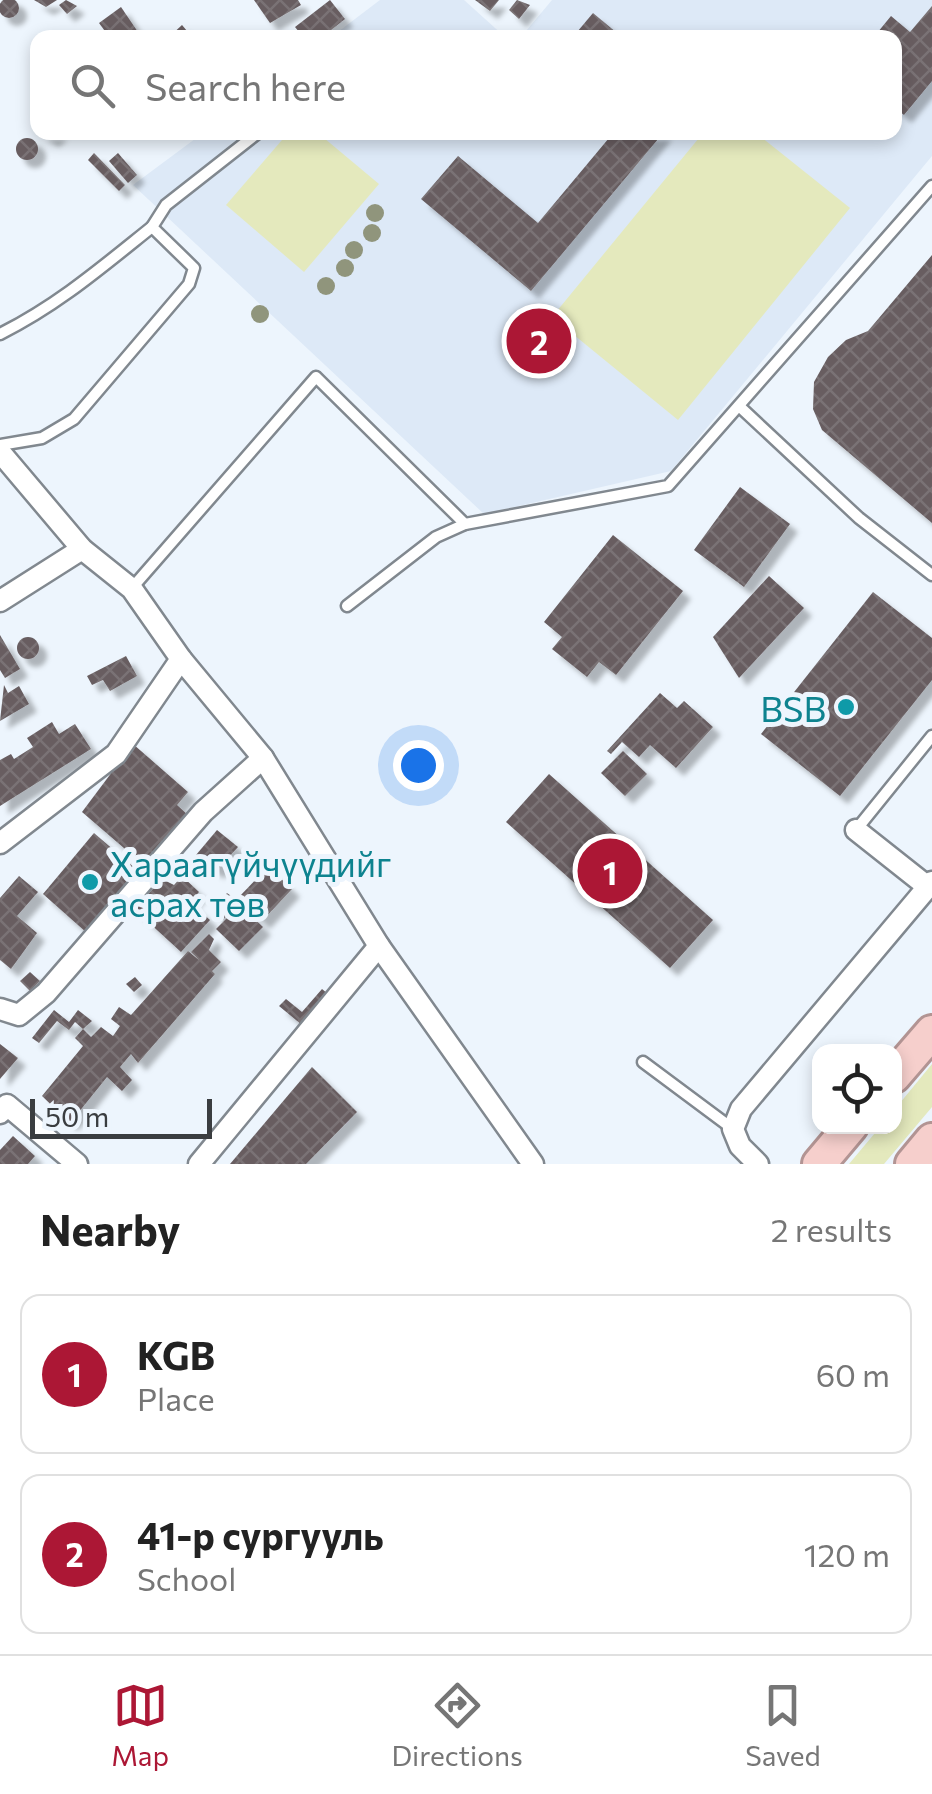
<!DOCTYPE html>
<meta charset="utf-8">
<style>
:root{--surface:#fff;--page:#f6f6f6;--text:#222;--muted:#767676;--line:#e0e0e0;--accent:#ac1735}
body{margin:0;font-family:Commissioner,sans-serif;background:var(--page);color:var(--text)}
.controls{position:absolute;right:30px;bottom:30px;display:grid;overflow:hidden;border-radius:20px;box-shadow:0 5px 15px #0003}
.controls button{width:90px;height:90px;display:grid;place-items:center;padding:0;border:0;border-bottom:2px solid var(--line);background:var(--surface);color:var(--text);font:50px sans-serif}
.scale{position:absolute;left:30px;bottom:25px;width:182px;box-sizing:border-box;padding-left:10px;border:5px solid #3a3d40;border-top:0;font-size:28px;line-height:35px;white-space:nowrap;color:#3a3d40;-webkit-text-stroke:8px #edf5fd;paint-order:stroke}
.you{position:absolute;left:418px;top:765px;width:35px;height:35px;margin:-25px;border:8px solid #fff;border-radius:50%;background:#1a73e8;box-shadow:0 0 0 15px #1a73e833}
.badge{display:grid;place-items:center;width:65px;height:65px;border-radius:50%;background:var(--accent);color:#fff;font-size:32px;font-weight:700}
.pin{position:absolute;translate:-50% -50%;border:5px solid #fff;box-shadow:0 2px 10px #0006}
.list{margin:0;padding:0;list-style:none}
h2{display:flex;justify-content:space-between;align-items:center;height:130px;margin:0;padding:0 40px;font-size:42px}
h2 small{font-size:32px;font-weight:400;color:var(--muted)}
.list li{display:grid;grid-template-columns:65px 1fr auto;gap:30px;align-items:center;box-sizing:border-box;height:160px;margin:0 20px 20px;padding:0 20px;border:2px solid var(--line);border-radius:20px}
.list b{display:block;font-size:38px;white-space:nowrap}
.list p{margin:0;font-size:32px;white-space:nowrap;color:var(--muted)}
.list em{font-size:32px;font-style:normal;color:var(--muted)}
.icon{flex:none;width:55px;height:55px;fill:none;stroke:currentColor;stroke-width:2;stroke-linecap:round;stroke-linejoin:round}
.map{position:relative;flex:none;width:932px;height:1164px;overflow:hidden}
.search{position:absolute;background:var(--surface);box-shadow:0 5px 15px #0003;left:30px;right:30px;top:30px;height:110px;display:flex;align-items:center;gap:25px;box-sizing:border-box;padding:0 35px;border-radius:20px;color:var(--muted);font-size:38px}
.sheet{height:490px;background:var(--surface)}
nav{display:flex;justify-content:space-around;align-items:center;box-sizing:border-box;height:140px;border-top:2px solid var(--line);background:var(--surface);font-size:28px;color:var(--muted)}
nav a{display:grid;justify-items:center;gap:5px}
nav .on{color:var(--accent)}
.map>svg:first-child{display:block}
.built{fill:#dde9f7}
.green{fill:#e4e9bd}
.building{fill:url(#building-cross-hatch);filter:url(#shadow)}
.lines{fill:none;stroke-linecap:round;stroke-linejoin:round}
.service-casing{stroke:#81888f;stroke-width:15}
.minor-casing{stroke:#81888f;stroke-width:25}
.trunk-casing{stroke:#b29493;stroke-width:38}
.service{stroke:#fff;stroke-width:10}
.minor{stroke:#fff;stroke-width:20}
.trunk{stroke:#f6cfcc;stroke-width:32}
.tree{fill:#90957c}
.culture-dot{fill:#0f9aa8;stroke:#edf5fd;stroke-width:4}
.labels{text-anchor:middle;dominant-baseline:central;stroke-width:10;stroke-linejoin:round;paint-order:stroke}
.culture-label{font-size:35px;fill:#0d838f;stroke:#edf5fd;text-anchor:end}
</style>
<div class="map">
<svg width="932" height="1164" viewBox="0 0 932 1164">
<defs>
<pattern id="building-cross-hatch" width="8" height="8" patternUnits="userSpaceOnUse" patternTransform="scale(2.5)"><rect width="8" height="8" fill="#675d60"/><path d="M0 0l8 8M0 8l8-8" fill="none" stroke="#7a7274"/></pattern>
<filter id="shadow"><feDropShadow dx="8" dy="8" stdDeviation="2.5" flood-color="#0004"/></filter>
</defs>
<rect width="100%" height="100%" fill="#edf5fd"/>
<g class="built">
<path d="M380 0H464L505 37 330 38Z"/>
<path d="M552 0H932V156L671 471 484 514 133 185 203 133 894 132V38L521 37Z"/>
</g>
<g class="green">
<path d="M288 133H318L379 184 304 272 226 205Z"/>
<path d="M703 133H756L850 208 678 420 552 317Z"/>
<path d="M932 1064V1107L884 1164H849L880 1127 894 1126 895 1109Z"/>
</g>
<g class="building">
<circle cx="9" cy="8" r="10"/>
<path d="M34 0H57L46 7Z"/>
<path d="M66 0 77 6 67 14 59 5Z"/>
<path d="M254 0H298L301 5 270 23Z"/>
<path d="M330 0 345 19 321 38H304L295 27Z"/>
<path d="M475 0H499L490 11Z"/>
<path d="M517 0 530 5 519 19 509 10Z"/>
<path d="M932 6V81L904 115 894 107V38H873L891 16 910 32Z"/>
<path d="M121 7 138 32 130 38H110L99 23Z"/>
<path d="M593 13 623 38H572Z"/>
<path d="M182 25 193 38H168Z"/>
<path d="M38 132H60L51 139Z"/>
<path d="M614 132H664L531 291 421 199 458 156 538 223Z"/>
<circle cx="27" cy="149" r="11"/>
<path d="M94 153 125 185 119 191 88 160Z"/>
<path d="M118 153 137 175 128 183 109 161Z"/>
<path d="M932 255V523L822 430 813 409 814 382 828 357 846 340 868 331Z"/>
<path d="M740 487 790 524 744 587 694 550Z"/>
<path d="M613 535 683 591 616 675 599 662 587 677 552 649 562 637 544 622Z"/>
<path d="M769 576 804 608 739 678 713 637Z"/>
<path d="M873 592 932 638V680L840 796 761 734Z"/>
<path d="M0 635 20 669 5 678 0 670Z"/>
<circle cx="28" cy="648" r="11"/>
<path d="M126 656 137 676 110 691 103 680 92 685 87 676Z"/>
<path d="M4 685 8 693 19 686 29 704 0 721Z"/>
<path d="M660 693 677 708 684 701 713 727 676 768 650 745 639 757 622 742 611 754 607 751Z"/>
<path d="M52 722 59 734 75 724 91 749 0 806V760L11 754 14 759 33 747 27 738Z"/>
<path d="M133 744 188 792 177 805 189 816 146 867 82 812Z"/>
<path d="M623 751 647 774 625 796 601 773Z"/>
<path d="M549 774 713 920 670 968 506 822Z"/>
<path d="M217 830 238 847 216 871 196 855Z"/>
<path d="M94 833 137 870 87 933 43 894Z"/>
<path d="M268 867 292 889 262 921 238 898Z"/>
<path d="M19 876 38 892 17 916 37 933 11 969 0 960V898Z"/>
<path d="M182 876 199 892 190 902 210 920 181 952 134 909 162 879 174 885Z"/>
<path d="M227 893 238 901 223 920 212 911Z"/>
<path d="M240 905 263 927 239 951 216 929Z"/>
<path d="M209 934 214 939 209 950 221 962 212 971 215 974 138 1063 131 1054 120 1067 132 1080 122 1091 107 1077 70 1123 42 1096 83 1046 75 1038 83 1029 75 1022 69 1030 57 1021 39 1043 32 1038 54 1010 69 1022 78 1010 92 1021 83 1029 91 1037 101 1027 113 1036 120 1026 111 1019 119 1007 131 1015 188 951 199 960 191 952Z"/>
<path d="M30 972 40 981 30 991 20 981Z"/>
<path d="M135 977 142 985 134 992 126 984Z"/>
<path d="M322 989 328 994 302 1025 279 1006 286 999 302 1012Z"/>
<path d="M0 1044 18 1058 0 1079Z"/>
<path d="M312 1067 357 1112 306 1164H230Z"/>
<path d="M13 1136 35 1156 28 1164H0V1150Z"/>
</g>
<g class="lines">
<g class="service-casing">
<g id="service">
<path d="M0 334C58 305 102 267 152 227"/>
<path d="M739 406 859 518 932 575"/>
<path d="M0 445 42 438 74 419 189 284 194 268 152 227 166 205 259 132"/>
<path d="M132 588 316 377 465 524"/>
<path d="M347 606 436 537 465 524 668 486 932 186"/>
<path d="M856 830 932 736"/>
<path d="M643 1062 733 1129"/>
</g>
</g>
<g class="minor-casing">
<g id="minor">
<path d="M0 452 82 549 132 589 181 659 263 758 379 946 533 1164"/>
<path d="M0 601 82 549"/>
<path d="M856 830 928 887"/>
<path d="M0 843 116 754 181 659"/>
<path d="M0 1009 19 1015 46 993 203 812 263 758"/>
<path d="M0 1113 7 1105 77 1164"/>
<path d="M199 1164 379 946"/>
<path d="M758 1164 740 1146 733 1129 741 1109 932 882"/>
</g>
</g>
<g class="trunk-casing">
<g id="trunk">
<path d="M894 1076 932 1032"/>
<path d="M819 1164 851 1126"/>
<path d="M912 1164 932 1140"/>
</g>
</g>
<use href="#service" class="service"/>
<use href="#minor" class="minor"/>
<use href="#trunk" class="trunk"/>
</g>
<g class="tree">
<circle cx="375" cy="213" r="9"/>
<circle cx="372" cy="233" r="9"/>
<circle cx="354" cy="250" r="9"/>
<circle cx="345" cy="268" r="9"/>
<circle cx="326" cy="286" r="9"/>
<circle cx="260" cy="314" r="9"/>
</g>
<g class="culture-dot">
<circle cx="846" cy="707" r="10"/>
<circle cx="90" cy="882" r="10"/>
</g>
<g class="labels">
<g class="culture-label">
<text x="826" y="707">BSB</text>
<text x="110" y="862" text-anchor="start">Хараагүйчүүдийг<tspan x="110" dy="40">асрах төв</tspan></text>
</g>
</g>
</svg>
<div class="controls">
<button><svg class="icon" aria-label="locate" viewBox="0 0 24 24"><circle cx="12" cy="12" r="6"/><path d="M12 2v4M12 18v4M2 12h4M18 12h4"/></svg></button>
</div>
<div class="scale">50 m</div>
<div class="you"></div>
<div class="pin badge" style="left:610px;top:871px">1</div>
<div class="pin badge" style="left:539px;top:341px">2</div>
<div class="search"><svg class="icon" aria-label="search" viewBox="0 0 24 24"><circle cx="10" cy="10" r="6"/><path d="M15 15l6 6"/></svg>Search here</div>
</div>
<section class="sheet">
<h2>Nearby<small>2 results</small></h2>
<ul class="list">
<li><span class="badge">1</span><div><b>KGB</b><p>Place</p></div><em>60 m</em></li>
<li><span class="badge">2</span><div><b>41-р сургууль</b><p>School</p></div><em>120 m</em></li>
</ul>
</section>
<nav>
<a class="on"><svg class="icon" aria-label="map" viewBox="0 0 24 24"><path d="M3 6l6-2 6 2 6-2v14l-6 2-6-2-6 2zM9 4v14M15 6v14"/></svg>Map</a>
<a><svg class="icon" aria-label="directions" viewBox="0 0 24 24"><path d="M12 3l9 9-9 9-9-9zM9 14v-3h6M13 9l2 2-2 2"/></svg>Directions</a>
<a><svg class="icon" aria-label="saved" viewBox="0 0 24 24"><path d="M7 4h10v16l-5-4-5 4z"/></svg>Saved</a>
</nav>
